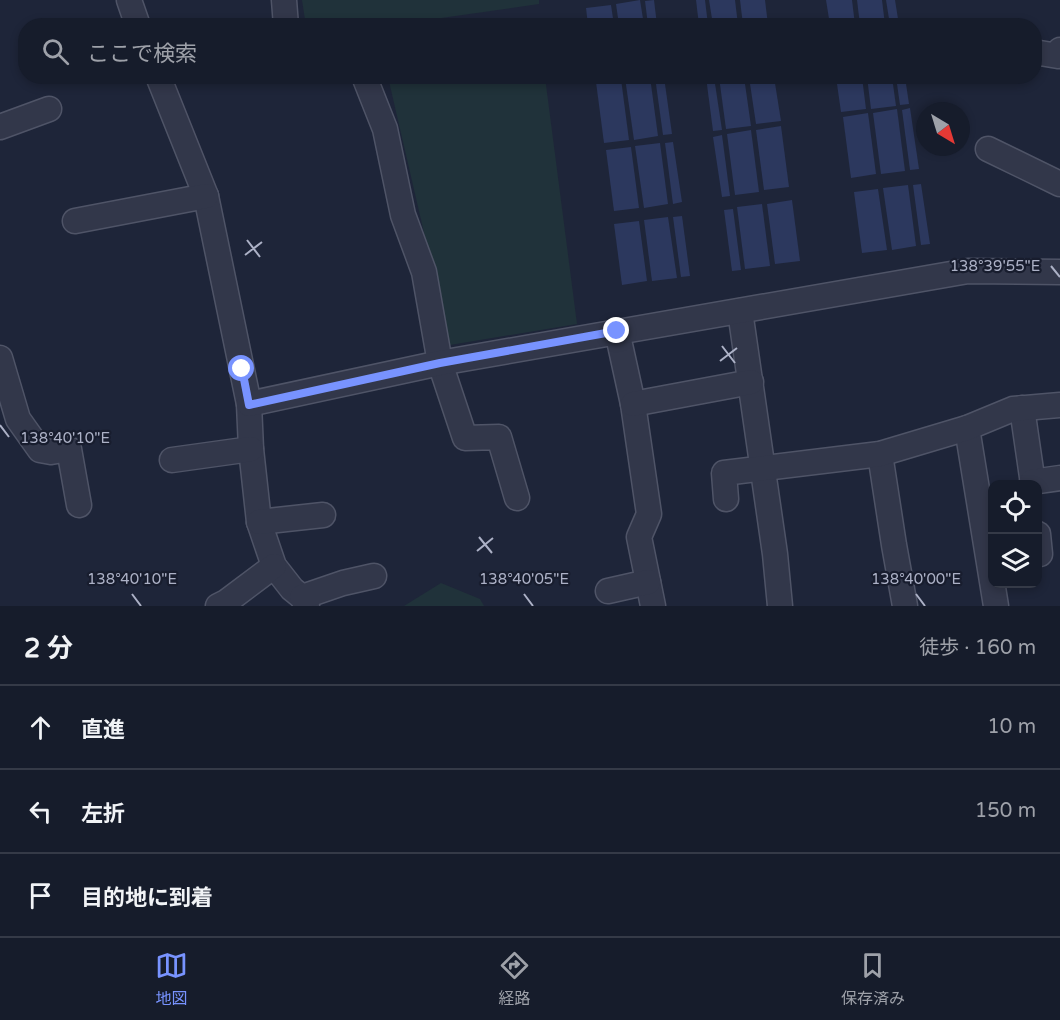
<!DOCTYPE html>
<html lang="ja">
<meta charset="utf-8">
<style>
:root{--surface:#161c2b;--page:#1f2533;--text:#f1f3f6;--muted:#9ea1a9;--line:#353a47;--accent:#7893ff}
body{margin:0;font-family:"Varela Round","Noto Sans JP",sans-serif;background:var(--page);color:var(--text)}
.controls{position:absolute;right:18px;bottom:18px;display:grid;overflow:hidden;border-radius:12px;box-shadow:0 3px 9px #0003}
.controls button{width:54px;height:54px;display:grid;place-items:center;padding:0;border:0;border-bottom:2px solid var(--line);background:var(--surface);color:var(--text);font:30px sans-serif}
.compass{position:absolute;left:916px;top:102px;width:54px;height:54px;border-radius:50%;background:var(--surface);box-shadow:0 3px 9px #0003;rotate:142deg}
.stop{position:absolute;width:18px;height:18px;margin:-14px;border:4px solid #7893ff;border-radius:50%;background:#fff}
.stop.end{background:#7893ff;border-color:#fff;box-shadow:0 2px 6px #0008}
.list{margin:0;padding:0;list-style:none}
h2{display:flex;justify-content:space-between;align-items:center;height:78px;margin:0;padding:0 24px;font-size:26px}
h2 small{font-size:20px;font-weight:400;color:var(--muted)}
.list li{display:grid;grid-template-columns:39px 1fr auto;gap:18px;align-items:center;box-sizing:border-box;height:84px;padding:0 24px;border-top:2px solid var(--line)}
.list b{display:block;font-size:22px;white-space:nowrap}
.list em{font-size:20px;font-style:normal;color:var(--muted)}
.icon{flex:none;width:33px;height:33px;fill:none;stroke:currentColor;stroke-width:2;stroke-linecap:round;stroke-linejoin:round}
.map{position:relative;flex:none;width:1060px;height:606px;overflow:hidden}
.search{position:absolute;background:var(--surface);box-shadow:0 3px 9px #0003;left:18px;right:18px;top:18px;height:66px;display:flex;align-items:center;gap:15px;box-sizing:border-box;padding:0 21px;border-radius:24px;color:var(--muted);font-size:22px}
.sheet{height:330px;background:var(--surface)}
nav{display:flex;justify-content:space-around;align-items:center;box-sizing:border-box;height:84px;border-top:2px solid var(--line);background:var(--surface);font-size:16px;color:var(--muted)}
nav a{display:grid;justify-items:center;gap:3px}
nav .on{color:var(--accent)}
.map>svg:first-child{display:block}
.green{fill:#20323a}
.water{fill:#2c385e}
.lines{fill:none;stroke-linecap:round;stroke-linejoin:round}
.minor-casing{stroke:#4f5467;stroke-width:27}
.minor{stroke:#32374a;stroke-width:24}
.route{stroke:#7893ff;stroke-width:8}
.ticks{fill:none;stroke:#acb1c6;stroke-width:2}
.ticks-label{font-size:15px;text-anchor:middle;fill:#acb1c6;stroke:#181d2e;stroke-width:4.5;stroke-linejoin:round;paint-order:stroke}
</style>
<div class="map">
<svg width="1060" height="606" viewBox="0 0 1060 606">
<rect width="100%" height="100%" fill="#1e2539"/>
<g class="green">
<path d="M302 0H539V4L392 25 306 26Z"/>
<path d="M388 77H545L577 324 450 345Z"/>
<path d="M441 583 480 599 484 606H404Z"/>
</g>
<g class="water">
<path d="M640 0 644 25H619L616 4Z"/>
<path d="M654 0 657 25H648L645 1Z"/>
<path d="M696 0H705L708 25H699Z"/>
<path d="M709 0H735L738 25H713Z"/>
<path d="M740 0H765L768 25H743Z"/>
<path d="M826 0H852L855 25H830Z"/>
<path d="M857 0H882L885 25H860Z"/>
<path d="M886 0H895L899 25H890Z"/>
<path d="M611 5 614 25H588L586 8Z"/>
<path d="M638 76 650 77 658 136 634 140 625 78Z"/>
<path d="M655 77H664L672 134 663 135Z"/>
<path d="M706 77H714L722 130 713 131Z"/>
<path d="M719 77H744L751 126 726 129Z"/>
<path d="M749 77H774L781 121 756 124Z"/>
<path d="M836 77H862L866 109 841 112Z"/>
<path d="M867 77H892L896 106 871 109Z"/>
<path d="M896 77H905L909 104 900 105Z"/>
<path d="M621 79 629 140 604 143 596 82Z"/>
<path d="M910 108 919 169 910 170 902 110Z"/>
<path d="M897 109 905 171 881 174 873 113Z"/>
<path d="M868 113 876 174 851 178 843 117Z"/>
<path d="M781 126 789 187 764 190 756 130Z"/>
<path d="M751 130 759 192 735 195 727 134Z"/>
<path d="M722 135 730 196 722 197 713 137Z"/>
<path d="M673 142 682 202 673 204 665 143Z"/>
<path d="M660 143 668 204 644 208 635 146Z"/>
<path d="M631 147 639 208 614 211 606 150Z"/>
<path d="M921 184 930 244 921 245 913 185Z"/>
<path d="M908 185 916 246 892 250 883 188Z"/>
<path d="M878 189 887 250 862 253 854 192Z"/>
<path d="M792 200 800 261 775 264 767 204Z"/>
<path d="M762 204 770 266 745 269 737 207Z"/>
<path d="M733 209 741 270 732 271 724 210Z"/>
<path d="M682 216 690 276 681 277 673 217Z"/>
<path d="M668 217 677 278 652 281 644 220Z"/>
<path d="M639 221 647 281 622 285 614 224Z"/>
</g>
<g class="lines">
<g class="minor-casing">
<g id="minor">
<path d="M129 0 138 26"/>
<path d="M284 0 286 26"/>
<path d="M1034 52 1058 56 1060 50"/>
<path d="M158 76 206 196 249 404 251 449 259 522 274 566 292 589 302 597 307 606"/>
<path d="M364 76 385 129 403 215 424 272 440 363 465 438 499 437 517 498"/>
<path d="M0 127 49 109"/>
<path d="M988 149 1060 184"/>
<path d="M75 221 206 196"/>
<path d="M740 311 775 554 780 606"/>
<path d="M617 331 633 404 649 514 639 537 653 606"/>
<path d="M0 358 18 419 40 450 51 452 69 449 79 505"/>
<path d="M249 404 440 363 968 271 1060 272"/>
<path d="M633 404 751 382"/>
<path d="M1022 408 1033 484"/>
<path d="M967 428 996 606"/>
<path d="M880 454 894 545 905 606"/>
<path d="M172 460 251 449"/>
<path d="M1032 482 1060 478"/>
<path d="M726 499 724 473 880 454 967 428 1013 409 1060 405"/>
<path d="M259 522 323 515"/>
<path d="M1038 534 1040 554"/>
<path d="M608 591 648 582"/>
<path d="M302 597 343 583 374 576"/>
<path d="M218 606 226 602 274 566"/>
</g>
</g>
<use href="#minor" class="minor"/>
</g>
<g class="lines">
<path class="route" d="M242 369 249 405 440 363 617 331"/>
</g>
<path class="ticks" d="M247 240 260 257M245 255 262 242M1051 266 1060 277M722 346 735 363M720 361 737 348M0 425 9 437M479 537 492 553M477 551 493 538M132 594 141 606M524 594 533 606M916 594 925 606"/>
<g class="ticks-label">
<text x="995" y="271">138°39'55"E</text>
<text x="65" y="443">138°40'10"E</text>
<text x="132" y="584">138°40'10"E</text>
<text x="524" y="584">138°40'05"E</text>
<text x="916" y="584">138°40'00"E</text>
</g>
</svg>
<div class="controls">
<button><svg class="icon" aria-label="locate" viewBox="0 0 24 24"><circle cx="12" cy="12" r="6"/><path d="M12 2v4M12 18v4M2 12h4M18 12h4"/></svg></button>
<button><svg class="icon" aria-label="layers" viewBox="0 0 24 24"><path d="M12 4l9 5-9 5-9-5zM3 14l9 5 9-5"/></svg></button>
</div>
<svg class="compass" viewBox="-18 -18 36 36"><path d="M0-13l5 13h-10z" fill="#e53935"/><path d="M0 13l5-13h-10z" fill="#9ea1a9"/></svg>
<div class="stop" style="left:242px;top:369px"></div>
<div class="stop end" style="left:617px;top:331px"></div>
<div class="search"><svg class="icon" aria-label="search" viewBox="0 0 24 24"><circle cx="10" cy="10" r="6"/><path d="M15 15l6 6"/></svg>ここで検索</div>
</div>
<section class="sheet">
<h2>2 分<small>徒歩 · 160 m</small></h2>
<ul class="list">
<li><svg class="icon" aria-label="ahead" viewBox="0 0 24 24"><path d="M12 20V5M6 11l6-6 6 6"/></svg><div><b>直進</b></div><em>10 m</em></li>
<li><svg class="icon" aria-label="left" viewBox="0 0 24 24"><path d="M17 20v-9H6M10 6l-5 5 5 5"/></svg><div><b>左折</b></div><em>150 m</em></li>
<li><svg class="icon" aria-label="arrive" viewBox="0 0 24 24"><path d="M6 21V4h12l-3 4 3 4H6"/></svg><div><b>目的地に到着</b></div></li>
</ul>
</section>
<nav>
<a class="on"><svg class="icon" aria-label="map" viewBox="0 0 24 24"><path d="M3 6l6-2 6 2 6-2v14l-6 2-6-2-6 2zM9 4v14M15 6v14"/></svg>地図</a>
<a><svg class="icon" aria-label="directions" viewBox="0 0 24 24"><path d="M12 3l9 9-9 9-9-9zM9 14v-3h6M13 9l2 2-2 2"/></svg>経路</a>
<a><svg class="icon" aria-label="saved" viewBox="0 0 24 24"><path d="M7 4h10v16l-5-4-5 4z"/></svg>保存済み</a>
</nav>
